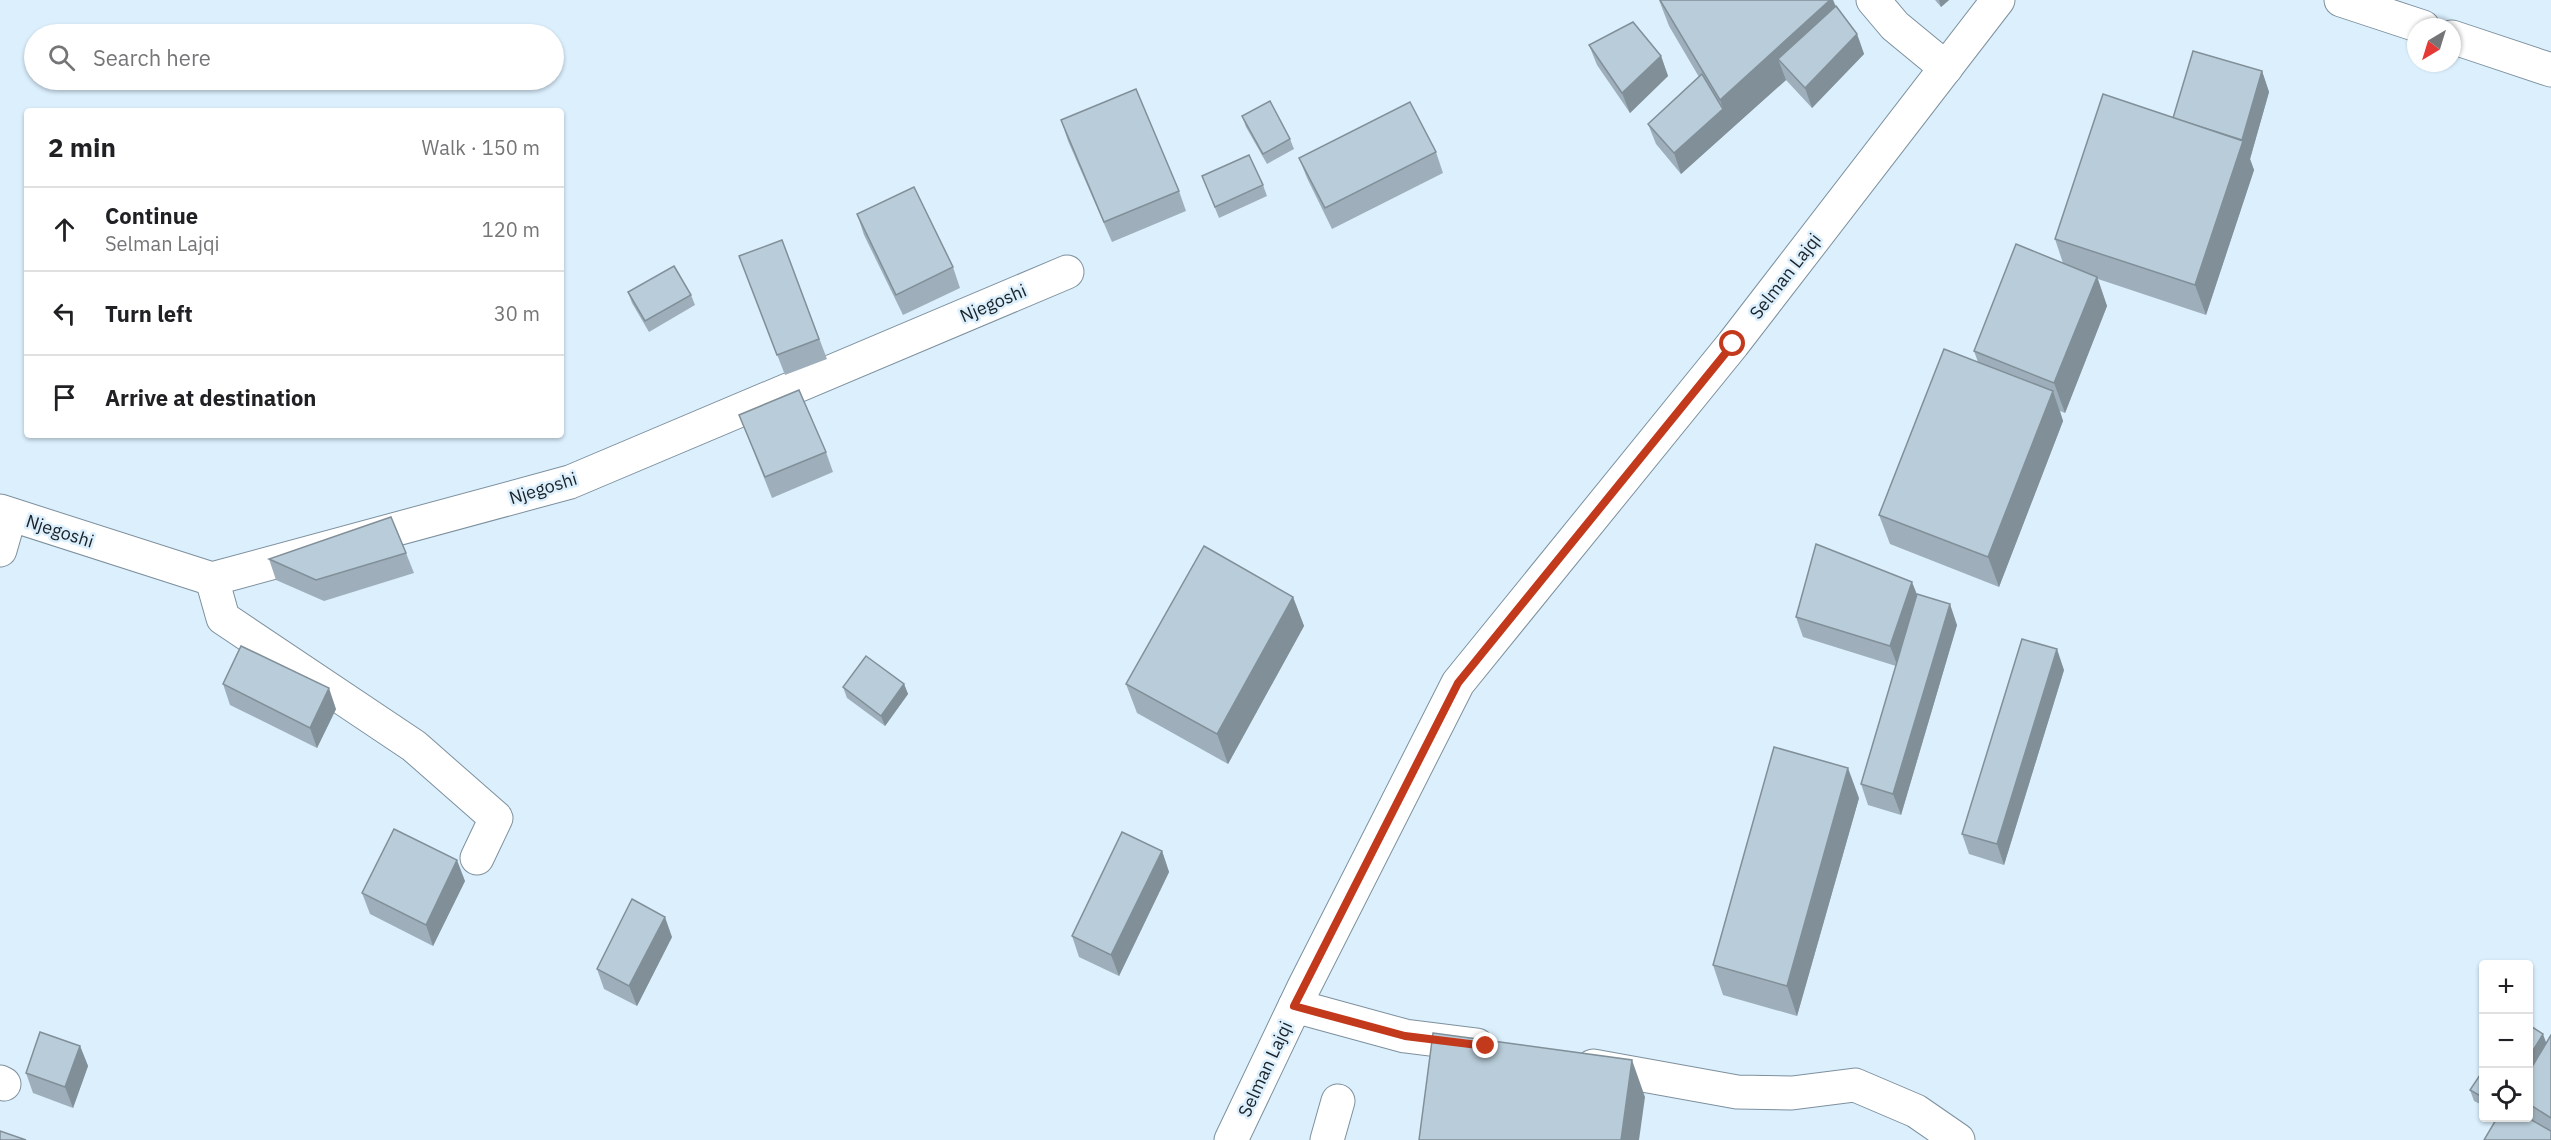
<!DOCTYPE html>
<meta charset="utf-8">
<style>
:root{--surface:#fff;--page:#f6f6f6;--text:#202124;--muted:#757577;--line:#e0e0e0}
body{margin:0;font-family:"IBM Plex Sans",sans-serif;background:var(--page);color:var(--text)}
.controls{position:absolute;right:18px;bottom:18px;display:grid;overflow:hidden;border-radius:6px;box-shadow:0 2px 4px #0004}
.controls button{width:54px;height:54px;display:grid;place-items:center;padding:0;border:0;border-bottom:2px solid var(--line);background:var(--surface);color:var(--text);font:30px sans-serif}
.compass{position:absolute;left:2407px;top:18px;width:54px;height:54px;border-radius:50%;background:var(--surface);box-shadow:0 2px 4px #0004;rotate:218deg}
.stop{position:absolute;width:18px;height:18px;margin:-14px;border:4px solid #c3391c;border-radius:50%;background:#fff}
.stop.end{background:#c3391c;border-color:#fff;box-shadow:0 2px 6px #0008}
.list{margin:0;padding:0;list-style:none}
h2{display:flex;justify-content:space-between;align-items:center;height:78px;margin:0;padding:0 24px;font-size:26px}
h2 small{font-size:20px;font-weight:400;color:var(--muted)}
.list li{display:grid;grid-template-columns:39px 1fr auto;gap:18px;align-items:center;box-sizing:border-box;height:84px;padding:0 24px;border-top:2px solid var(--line)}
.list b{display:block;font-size:22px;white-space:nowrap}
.list p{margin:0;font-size:20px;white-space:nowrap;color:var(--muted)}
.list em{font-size:20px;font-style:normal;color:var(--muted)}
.icon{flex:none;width:33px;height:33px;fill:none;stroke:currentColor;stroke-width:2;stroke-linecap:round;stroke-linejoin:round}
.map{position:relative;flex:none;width:2551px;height:1140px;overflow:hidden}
.search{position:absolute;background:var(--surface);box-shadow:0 2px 4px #0004;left:24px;top:24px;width:540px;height:66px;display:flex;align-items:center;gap:15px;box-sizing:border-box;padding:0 21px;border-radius:33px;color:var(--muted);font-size:22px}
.panel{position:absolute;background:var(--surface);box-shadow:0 2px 4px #0004;left:24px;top:108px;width:540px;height:330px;border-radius:6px}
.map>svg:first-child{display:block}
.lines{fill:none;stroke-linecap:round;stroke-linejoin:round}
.minor-casing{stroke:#7d909d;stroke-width:35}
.minor{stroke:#fff;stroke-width:33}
.wall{fill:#9eafbb}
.shaded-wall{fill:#818f98}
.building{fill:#b8ccd9;stroke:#818f98;stroke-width:1.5}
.route{stroke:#c3391c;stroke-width:8}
.labels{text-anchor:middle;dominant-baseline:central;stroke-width:5;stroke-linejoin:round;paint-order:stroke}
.street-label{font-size:18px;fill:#1b2227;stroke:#dbeffd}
</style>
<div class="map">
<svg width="2551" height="1140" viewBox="0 0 2551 1140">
<rect width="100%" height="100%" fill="#dbeffd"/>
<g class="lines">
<g class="minor-casing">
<g id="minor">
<path d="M1873 0 1895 26 1946 68"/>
<path d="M2341 0 2423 27"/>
<path d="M2452 37 2551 70"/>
<path d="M0 511 212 579 570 482 1067 272"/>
<path d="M0 550 10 515"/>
<path d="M212 579 223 618 414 746 496 818 477 858"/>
<path d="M1295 1006 1405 1036 1477 1045"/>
<path d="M1593 1066 1737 1092 1792 1093 1855 1085 1916 1111 1958 1140"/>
<path d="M0 1082 4 1084"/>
<path d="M1231 1140 1303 989 1458 683 1733 344 1998 0"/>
<path d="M1327 1140 1338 1101"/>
</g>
</g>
<use href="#minor" class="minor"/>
</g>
<g class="wall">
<path d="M1659 0H1833L1836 6 1857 34 1864 54 1812 108 1786 80 1681 174 1656 144 1648 124 1699 77 1669 26Z"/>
<path d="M1935 0H1949L1941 7Z"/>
<path d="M1589 45 1661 56 1668 76 1630 113 1597 65Z"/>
<path d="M2262 71 2269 92 2250 159 2254 170 2206 315 2098 279 2107 306 2065 413 2060 411 2063 421 1999 587 1890 544 1879 515 1978 362 1974 351 2063 263 2055 239Z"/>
<path d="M1242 116 1290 139 1294 149 1267 164 1246 127Z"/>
<path d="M1061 120 1179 191 1186 211 1112 242 1068 141Z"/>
<path d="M1436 152 1443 173 1332 229 1307 178 1299 158Z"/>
<path d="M1202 176 1263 185 1267 196 1219 218Z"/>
<path d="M857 214 953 267 960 288 903 315 864 235Z"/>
<path d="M782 240 827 359 785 375 747 277Z"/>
<path d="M628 292 691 295 695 305 649 332 632 303Z"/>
<path d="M739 415 826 452 833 472 772 498Z"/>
<path d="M406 553 414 573 324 601 276 580 269 559Z"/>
<path d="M1917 594 1957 625 1901 815 1868 805 1861 784 1896 666 1803 637 1796 617Z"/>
<path d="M1293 597 1304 626 1228 764 1137 713 1126 684Z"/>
<path d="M2064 670 2004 865 1969 854 1962 834Z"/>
<path d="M223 684 336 709 317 748 230 705Z"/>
<path d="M904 684 908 694 885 726 847 698 843 687Z"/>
<path d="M1859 798 1797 1016 1723 995 1713 965Z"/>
<path d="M1162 851 1169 872 1119 976 1079 957 1072 936Z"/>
<path d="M465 881 433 946 370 914 362 893Z"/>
<path d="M672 937 637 1006 604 989 597 969Z"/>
<path d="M2529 1025 2546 1043 2551 1035V1140L2497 1118H2529Z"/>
<path d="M80 1046 88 1066 73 1108 33 1093 26 1073Z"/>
<path d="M2484 1069V1106L2474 1101 2470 1090Z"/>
</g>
<g class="shaded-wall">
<path d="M1830 0H1833L1843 27 1778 59 1786 80 1681 174 1674 153 1723 109 1720 100Z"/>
<path d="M1939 0H1949L1941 7Z"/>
<path d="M1857 34 1864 54 1812 108 1805 88Z"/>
<path d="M1661 56 1668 76 1630 113 1622 93Z"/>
<path d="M2262 71 2269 92 2250 159 2254 170 2206 315 2195 285 2242 140Z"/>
<path d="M2097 277 2107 306 2065 413 2054 383Z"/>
<path d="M2053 391 2063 421 1999 587 1988 557Z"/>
<path d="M1912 582 1920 602 1898 667 1890 646Z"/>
<path d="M1293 597 1304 626 1228 764 1217 734Z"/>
<path d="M1950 604 1957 625 1901 815 1893 794Z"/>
<path d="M2057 649 2064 670 2004 865 1997 844Z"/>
<path d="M904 684 908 694 885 726 881 716Z"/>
<path d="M329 688 336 709 317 748 310 728Z"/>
<path d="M1848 768 1859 798 1797 1016 1787 986Z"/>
<path d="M1162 851 1169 872 1119 976 1111 955Z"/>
<path d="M457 860 465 881 433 946 426 925Z"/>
<path d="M665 917 672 937 637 1006 629 986Z"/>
<path d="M2543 1034 2547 1045 2529 1073V1057Z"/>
<path d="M80 1046 88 1066 73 1108 65 1087Z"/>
<path d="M1632 1060 1645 1097 1639 1140H1621Z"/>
</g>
<g class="building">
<path d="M1660 0H1830L1720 100Z"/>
<path d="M1836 6 1857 34 1805 88 1778 59Z"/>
<path d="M1633 22 1661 56 1622 93 1589 45Z"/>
<path d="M2193 51 2262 71 2242 140 2173 118Z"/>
<path d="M1702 74 1723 109 1674 153 1648 124Z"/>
<path d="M1136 89 1179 191 1104 222 1061 120Z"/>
<path d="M2103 94 2243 141 2195 285 2055 239Z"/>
<path d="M1270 101 1290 139 1263 154 1242 116Z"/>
<path d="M1410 102 1436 152 1325 208 1299 158Z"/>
<path d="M1249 155 1263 185 1215 207 1202 176Z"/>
<path d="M914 187 953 267 896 295 857 214Z"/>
<path d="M782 240 819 339 777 355 739 256Z"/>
<path d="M2016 244 2097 277 2054 383 1974 351Z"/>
<path d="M674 266 691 295 645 321 628 292Z"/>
<path d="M1944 349 2053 391 1988 557 1879 515Z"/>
<path d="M799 390 826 452 765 477 739 415Z"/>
<path d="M391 517 406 553 316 580 269 559Z"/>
<path d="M1816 544 1912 582 1890 646 1796 617Z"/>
<path d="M1204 546 1293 597 1217 734 1126 684Z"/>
<path d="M1917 594 1950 604 1893 794 1861 784Z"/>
<path d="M2022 639 2057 649 1997 844 1962 834Z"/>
<path d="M241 646 329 688 310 728 223 684Z"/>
<path d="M866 656 904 684 881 716 843 687Z"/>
<path d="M1774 747 1848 768 1787 986 1713 965Z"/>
<path d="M394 829 457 860 426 925 362 893Z"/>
<path d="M1122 832 1162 851 1111 955 1072 936Z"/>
<path d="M632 899 665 917 629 986 597 969Z"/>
<path d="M2529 1025 2543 1034 2529 1057Z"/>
<path d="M40 1032 80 1046 65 1087 26 1073Z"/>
<path d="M1433 1033 1632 1060 1621 1140H1419Z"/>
<path d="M2551 1035V1118L2529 1104V1072Z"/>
<path d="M2484 1069V1098L2470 1090Z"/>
<path d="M2497 1118H2528L2551 1131V1140H2484Z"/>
<path d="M0 1131 26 1140H0Z"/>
</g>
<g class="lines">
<path class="route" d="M1486 1046 1405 1036 1294 1006 1458 683 1733 344"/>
</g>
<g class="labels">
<g class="street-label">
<text transform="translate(1785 276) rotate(-52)">Selman Lajqi</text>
<text transform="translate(993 303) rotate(-23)">Njegoshi</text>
<text transform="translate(543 488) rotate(-17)">Njegoshi</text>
<text transform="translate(60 531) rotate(18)">Njegoshi</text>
<text transform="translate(1265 1069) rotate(-65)">Selman Lajqi</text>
</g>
</g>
</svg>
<div class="controls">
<button>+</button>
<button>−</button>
<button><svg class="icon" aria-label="locate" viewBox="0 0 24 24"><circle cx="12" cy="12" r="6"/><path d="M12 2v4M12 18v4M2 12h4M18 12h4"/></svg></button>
</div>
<svg class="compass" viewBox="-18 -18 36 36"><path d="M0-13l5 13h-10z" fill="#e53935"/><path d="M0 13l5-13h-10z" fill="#757577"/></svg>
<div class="stop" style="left:1733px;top:344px"></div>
<div class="stop end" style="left:1486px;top:1046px"></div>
<div class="search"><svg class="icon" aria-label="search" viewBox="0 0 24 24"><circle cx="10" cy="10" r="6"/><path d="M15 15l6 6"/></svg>Search here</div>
<section class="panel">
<h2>2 min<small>Walk · 150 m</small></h2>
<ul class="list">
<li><svg class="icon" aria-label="ahead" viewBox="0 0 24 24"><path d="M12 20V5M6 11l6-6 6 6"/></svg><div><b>Continue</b><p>Selman Lajqi</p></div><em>120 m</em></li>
<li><svg class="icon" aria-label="left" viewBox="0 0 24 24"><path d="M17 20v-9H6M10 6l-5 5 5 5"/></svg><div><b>Turn left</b></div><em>30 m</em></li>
<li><svg class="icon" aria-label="arrive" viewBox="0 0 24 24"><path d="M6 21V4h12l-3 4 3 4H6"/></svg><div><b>Arrive at destination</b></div></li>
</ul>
</section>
</div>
